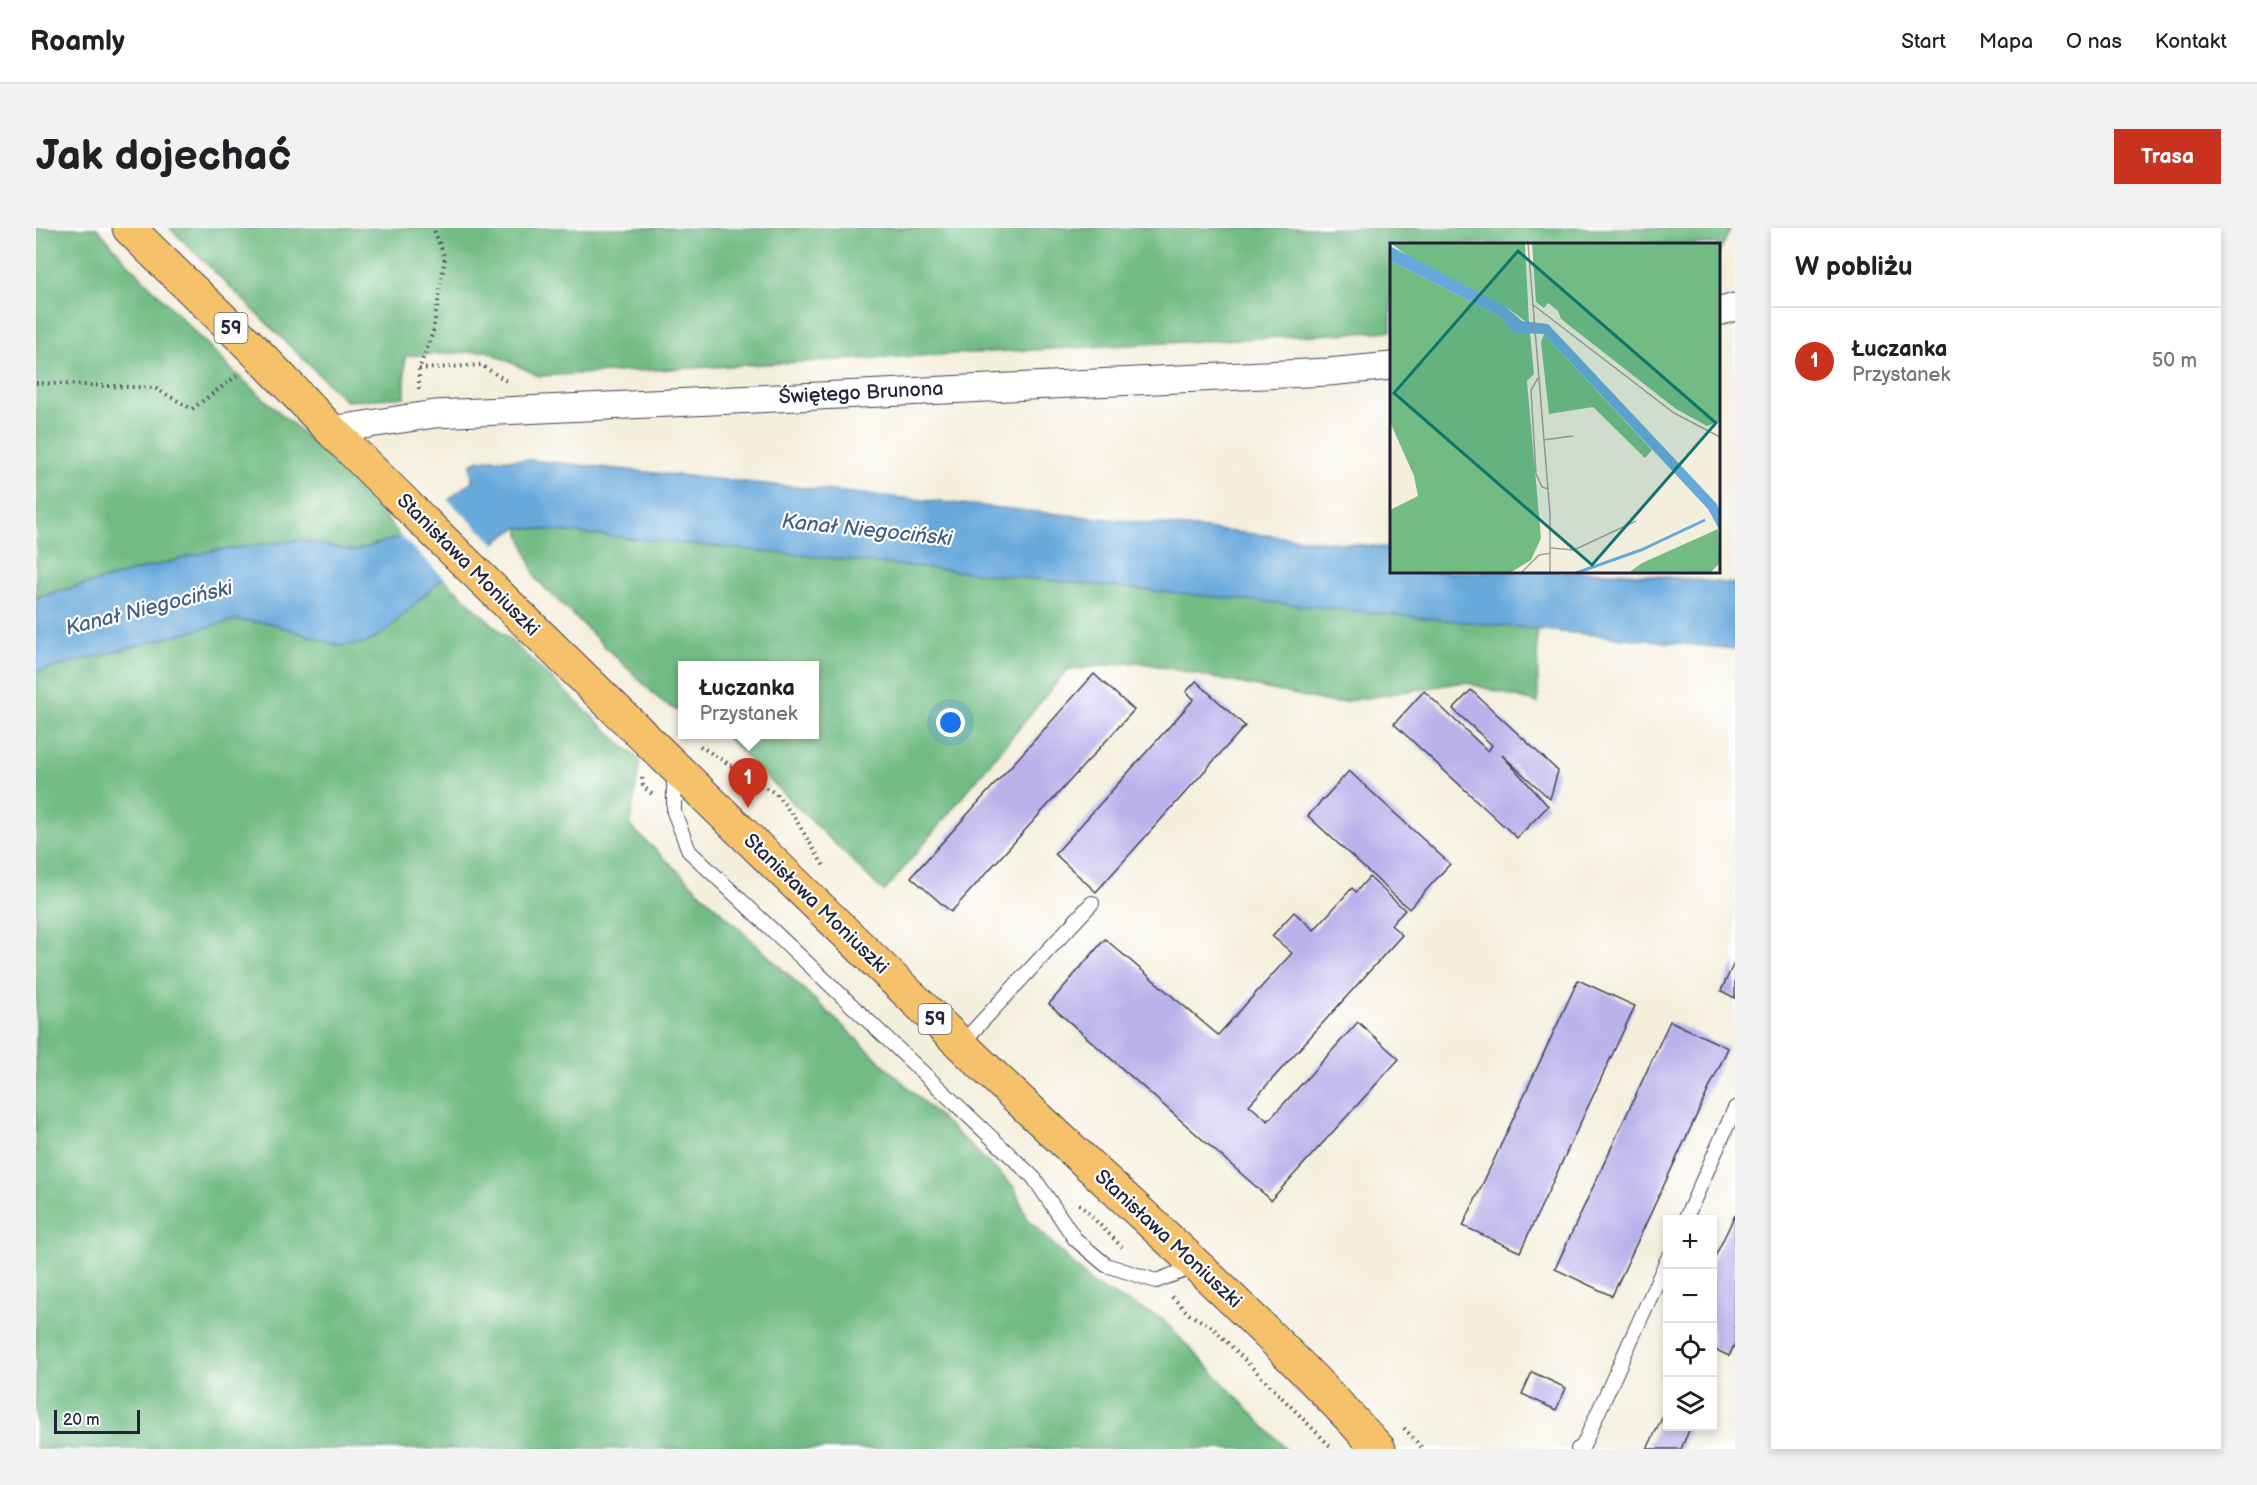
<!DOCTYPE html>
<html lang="pl">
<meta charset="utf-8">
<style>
:root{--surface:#fff;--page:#f2f2f2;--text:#202124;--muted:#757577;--line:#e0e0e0;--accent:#c8321e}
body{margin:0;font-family:"Balsamiq Sans",sans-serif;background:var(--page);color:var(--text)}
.controls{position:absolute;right:18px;bottom:18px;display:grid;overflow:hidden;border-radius:0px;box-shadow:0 3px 9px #0003}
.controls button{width:54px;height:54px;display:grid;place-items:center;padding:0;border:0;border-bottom:2px solid var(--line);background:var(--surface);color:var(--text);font:30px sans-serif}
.scale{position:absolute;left:18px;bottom:15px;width:86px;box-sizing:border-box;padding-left:6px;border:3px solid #22223b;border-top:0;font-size:16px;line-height:21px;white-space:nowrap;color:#22223b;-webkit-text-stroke:4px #fff;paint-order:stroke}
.you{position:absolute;left:915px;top:495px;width:21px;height:21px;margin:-15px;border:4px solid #fff;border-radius:50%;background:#1a73e8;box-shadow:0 0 0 9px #1a73e833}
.badge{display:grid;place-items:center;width:39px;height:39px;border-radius:50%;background:var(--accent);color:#fff;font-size:20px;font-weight:700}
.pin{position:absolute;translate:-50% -50px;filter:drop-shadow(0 2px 3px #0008)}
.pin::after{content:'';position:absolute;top:32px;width:21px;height:18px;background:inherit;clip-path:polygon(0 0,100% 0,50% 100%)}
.popup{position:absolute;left:642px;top:433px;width:141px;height:78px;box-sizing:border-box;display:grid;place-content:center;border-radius:0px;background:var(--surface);filter:drop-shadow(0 2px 4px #0005);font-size:20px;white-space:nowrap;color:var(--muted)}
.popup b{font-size:22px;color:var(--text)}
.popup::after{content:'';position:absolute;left:50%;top:100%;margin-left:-12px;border:12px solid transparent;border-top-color:var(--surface)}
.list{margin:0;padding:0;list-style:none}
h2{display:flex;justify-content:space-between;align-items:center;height:78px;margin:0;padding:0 24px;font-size:26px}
h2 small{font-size:20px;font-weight:400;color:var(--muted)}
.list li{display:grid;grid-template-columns:39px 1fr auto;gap:18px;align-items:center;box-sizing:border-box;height:108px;padding:0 24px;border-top:2px solid var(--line)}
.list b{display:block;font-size:22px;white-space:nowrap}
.list p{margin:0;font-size:20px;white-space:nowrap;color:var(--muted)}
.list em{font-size:20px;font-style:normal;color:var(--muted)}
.icon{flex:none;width:33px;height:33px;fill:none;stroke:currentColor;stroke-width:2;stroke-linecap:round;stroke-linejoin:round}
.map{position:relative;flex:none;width:1699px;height:1221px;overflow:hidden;border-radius:0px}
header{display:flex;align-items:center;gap:36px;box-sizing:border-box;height:84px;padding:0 30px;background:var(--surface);border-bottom:2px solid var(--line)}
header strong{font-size:28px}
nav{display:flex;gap:33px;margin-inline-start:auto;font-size:21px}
.intro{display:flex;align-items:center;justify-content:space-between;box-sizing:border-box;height:144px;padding:0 36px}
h1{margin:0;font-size:42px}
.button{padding:15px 27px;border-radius:0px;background:var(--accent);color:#fff;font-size:21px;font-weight:700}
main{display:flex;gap:36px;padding:0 36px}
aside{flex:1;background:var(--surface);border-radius:0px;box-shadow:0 3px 9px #0003}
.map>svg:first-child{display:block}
.forest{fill:#72bc84;stroke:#4a6f60;stroke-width:1.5}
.water{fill:#68a9dc;stroke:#45668c;stroke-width:1.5}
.pier{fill:#f4efdd}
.building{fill:#bab2eb}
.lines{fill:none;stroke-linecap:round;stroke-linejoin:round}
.lane-casing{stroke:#424153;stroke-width:16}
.street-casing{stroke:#424153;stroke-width:29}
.primary-casing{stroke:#424153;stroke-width:35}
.path{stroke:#424153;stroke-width:4;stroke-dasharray:1.5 4.5;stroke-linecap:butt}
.lane{stroke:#fff;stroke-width:14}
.street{stroke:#fff;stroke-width:27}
.primary{stroke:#f5c16b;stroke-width:33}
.labels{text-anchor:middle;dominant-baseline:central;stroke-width:4.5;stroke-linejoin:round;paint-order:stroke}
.shield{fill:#fff;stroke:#646476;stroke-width:1.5}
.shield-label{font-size:18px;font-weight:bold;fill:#22223b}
.street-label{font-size:20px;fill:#22223b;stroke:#fff}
.water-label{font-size:21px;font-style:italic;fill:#425f83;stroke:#fff}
.inset-river{fill:none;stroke:#68a9dc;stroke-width:3}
.inset-road{fill:none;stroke:#a09d9c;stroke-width:1.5}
.view{fill:#0f766e;fill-opacity:0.15;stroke:#0f766e;stroke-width:3}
.inset-edge{fill:none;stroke:#22223b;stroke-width:3}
</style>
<header>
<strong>Roamly</strong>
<nav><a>Start</a><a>Mapa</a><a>O nas</a><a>Kontakt</a></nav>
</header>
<div class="intro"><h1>Jak dojechać</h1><a class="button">Trasa</a></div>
<main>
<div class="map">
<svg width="1699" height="1221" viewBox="0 0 1699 1221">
<rect width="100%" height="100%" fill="#fff"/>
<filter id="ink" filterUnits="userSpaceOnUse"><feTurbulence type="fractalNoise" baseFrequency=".0167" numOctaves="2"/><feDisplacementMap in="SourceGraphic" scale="12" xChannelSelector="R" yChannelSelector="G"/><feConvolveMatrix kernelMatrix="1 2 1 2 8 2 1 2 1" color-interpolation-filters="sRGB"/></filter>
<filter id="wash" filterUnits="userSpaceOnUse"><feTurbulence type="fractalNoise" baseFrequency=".008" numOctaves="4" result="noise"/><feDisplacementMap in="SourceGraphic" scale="24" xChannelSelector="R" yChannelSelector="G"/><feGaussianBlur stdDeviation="1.35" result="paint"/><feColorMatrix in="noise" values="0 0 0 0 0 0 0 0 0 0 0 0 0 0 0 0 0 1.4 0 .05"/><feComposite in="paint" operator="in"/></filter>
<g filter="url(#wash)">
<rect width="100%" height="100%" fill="#f4efdd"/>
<g class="forest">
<path d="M0 0H61L89 32 196 142 320 253 365 309 318 323 262 312 174 323 0 369Z"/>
<path d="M134 0H1695L1683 25 1682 16H1356L1355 103 503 148 451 123 369 128V169L310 173Z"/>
<path d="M482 299 1501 400 1502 475 1428 454 1299 475 1102 434 1031 442 848 664 688 507 778 506V438H646V485L627 475 500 351Z"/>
<path d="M407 350 604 533 594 598 979 960 990 989 1058 1057 1126 1091 1250 1221H0V444L199 392 234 395 304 418 330 415 349 404Z"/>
</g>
<path class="water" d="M462 231 494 232 1355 320 1356 344H1581L1699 356V421L482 299 407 350 349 404 330 415 304 418 234 395 199 392 0 444V370L174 323 262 312 318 323 365 309 373 304 436 253 435 236 443 232Z"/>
<path class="pier" d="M410 270 460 317 410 352 362 306 371 301Z"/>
<g id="blocks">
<g class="building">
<path d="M1058 446 1098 482 915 684 875 649Z"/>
<path d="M1160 453 1209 498 1060 664 1019 626 1158 471 1150 464Z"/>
<path d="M1435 462 1522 543 1514 571 1466 527 1512 578 1481 610 1358 496 1388 463 1452 523 1456 517 1417 481Z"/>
<path d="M1313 543 1414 636 1373 681 1272 588Z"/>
<path d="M1333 649 1369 682 1355 697 1366 707 1213 877 1232 893 1322 794 1363 831 1235 972 1013 776 1069 711 1182 807 1256 725 1236 708 1258 684 1278 702 1316 660 1320 664Z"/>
<path d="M1699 733V770L1685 763Z"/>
<path d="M1542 752 1599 778 1484 1024 1427 998Z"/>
<path d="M1634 793 1692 820 1576 1068 1519 1041Z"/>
<path d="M1699 987V1115L1693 1128 1676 1120V1035Z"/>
<path d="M1496 1144 1530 1160 1520 1182 1486 1166Z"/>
<path d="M1632 1178V1198H1655L1645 1221H1611Z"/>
</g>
</g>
</g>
<g filter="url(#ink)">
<use href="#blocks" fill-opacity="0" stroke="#424153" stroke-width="1.5"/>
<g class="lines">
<g class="lane-casing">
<g id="lane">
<path d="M638 543V584L653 623 998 950 1039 1011 1070 1037 1120 1053 1160 1038"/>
<path d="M925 816 1056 675"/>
<path d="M1649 992 1699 880"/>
<path d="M1542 1221 1546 1220 1632 1030"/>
</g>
</g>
<g class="street-casing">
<g id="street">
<path d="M1682 84 1699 79"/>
<path d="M295 202 399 186 1292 144 1356 138"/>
</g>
</g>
<g class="primary-casing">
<path id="primary" d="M93 0C136 44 182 85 225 129 250 154 273 180 298 205 510 415 725 623 939 830 1074 960 1217 1082 1343 1221"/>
</g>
<g class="path">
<path d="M383 141 445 137 474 155"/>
<path d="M0 155 119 160 156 181 202 147"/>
<path d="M383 161V141L397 104 409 30 397 0"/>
<path d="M664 518 740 566 757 587 789 640"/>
<path d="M606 550 607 558 618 568"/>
<path d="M1043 976 1086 1019"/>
<path d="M1136 1069 1153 1086 1176 1099 1297 1221"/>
<path d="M1368 1200 1387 1221"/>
</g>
<use href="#lane" class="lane"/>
<use href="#street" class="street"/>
<use href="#primary" class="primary"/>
</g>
</g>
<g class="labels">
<g class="shield">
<rect x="178.5" y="85" width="33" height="30" rx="4.5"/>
<rect x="882.5" y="776" width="33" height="30" rx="4.5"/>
</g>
<g class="shield-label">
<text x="195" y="100">59</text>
<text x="899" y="791">59</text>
</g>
<g class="street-label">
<text transform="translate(825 165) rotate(-3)">Świętego Brunona</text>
<text transform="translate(432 337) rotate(45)">Stanisława Moniuszki</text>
<text transform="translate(780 676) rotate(44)">Stanisława Moniuszki</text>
<text transform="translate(1132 1011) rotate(43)">Stanisława Moniuszki</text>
</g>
<g class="water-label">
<text transform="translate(831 302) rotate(6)">Kanał Niegociński</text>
<text transform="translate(113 380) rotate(-14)">Kanał Niegociński</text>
</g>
</g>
<g transform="translate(1354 15)">
<rect width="330" height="330" fill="#f4efdd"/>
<path d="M0 0H135L139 81 115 63 28 20ZM142 0H330V178L317 183 286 166 171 76 168 68 158 60 154 65 146 59ZM0 18 111 74 124 89 140 90 144 131 137 138 151 295 141 317 120 330H0V267L28 253 24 233 0 179ZM154 91 262 207 255 215 203 164 159 171 151 99ZM328 286 330 320 320 330H238L252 320Z" fill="#72bc84"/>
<path d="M0 3 115 63 132 78 158 81 326 260 330 267V288L318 266 154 91 124 90 111 74 0 18Z" fill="#68a9dc"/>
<path class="inset-river" d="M186 330 251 307 315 277"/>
<path class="inset-road" d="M138 0 160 271V330M142 61 284 170 330 194M148 135 141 147 146 231 152 244 158 246M153 197 183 193M161 305 184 307 246 278M131 330 149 312 161 310"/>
<path class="view" d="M128 8 326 180 202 322 4 150Z"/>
<rect width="330" height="330" class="inset-edge"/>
</g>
</svg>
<div class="controls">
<button>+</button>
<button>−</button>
<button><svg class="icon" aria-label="locate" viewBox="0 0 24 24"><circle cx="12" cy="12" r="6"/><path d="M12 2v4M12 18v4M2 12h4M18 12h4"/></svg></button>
<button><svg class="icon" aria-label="layers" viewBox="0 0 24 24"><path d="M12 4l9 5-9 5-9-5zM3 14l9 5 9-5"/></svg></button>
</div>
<div class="scale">20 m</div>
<div class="you"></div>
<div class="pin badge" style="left:712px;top:580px">1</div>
<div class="popup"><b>Łuczanka</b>Przystanek</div>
</div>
<aside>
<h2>W pobliżu<small></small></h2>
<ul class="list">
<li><span class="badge">1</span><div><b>Łuczanka</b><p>Przystanek</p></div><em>50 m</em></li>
</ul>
</aside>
</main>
